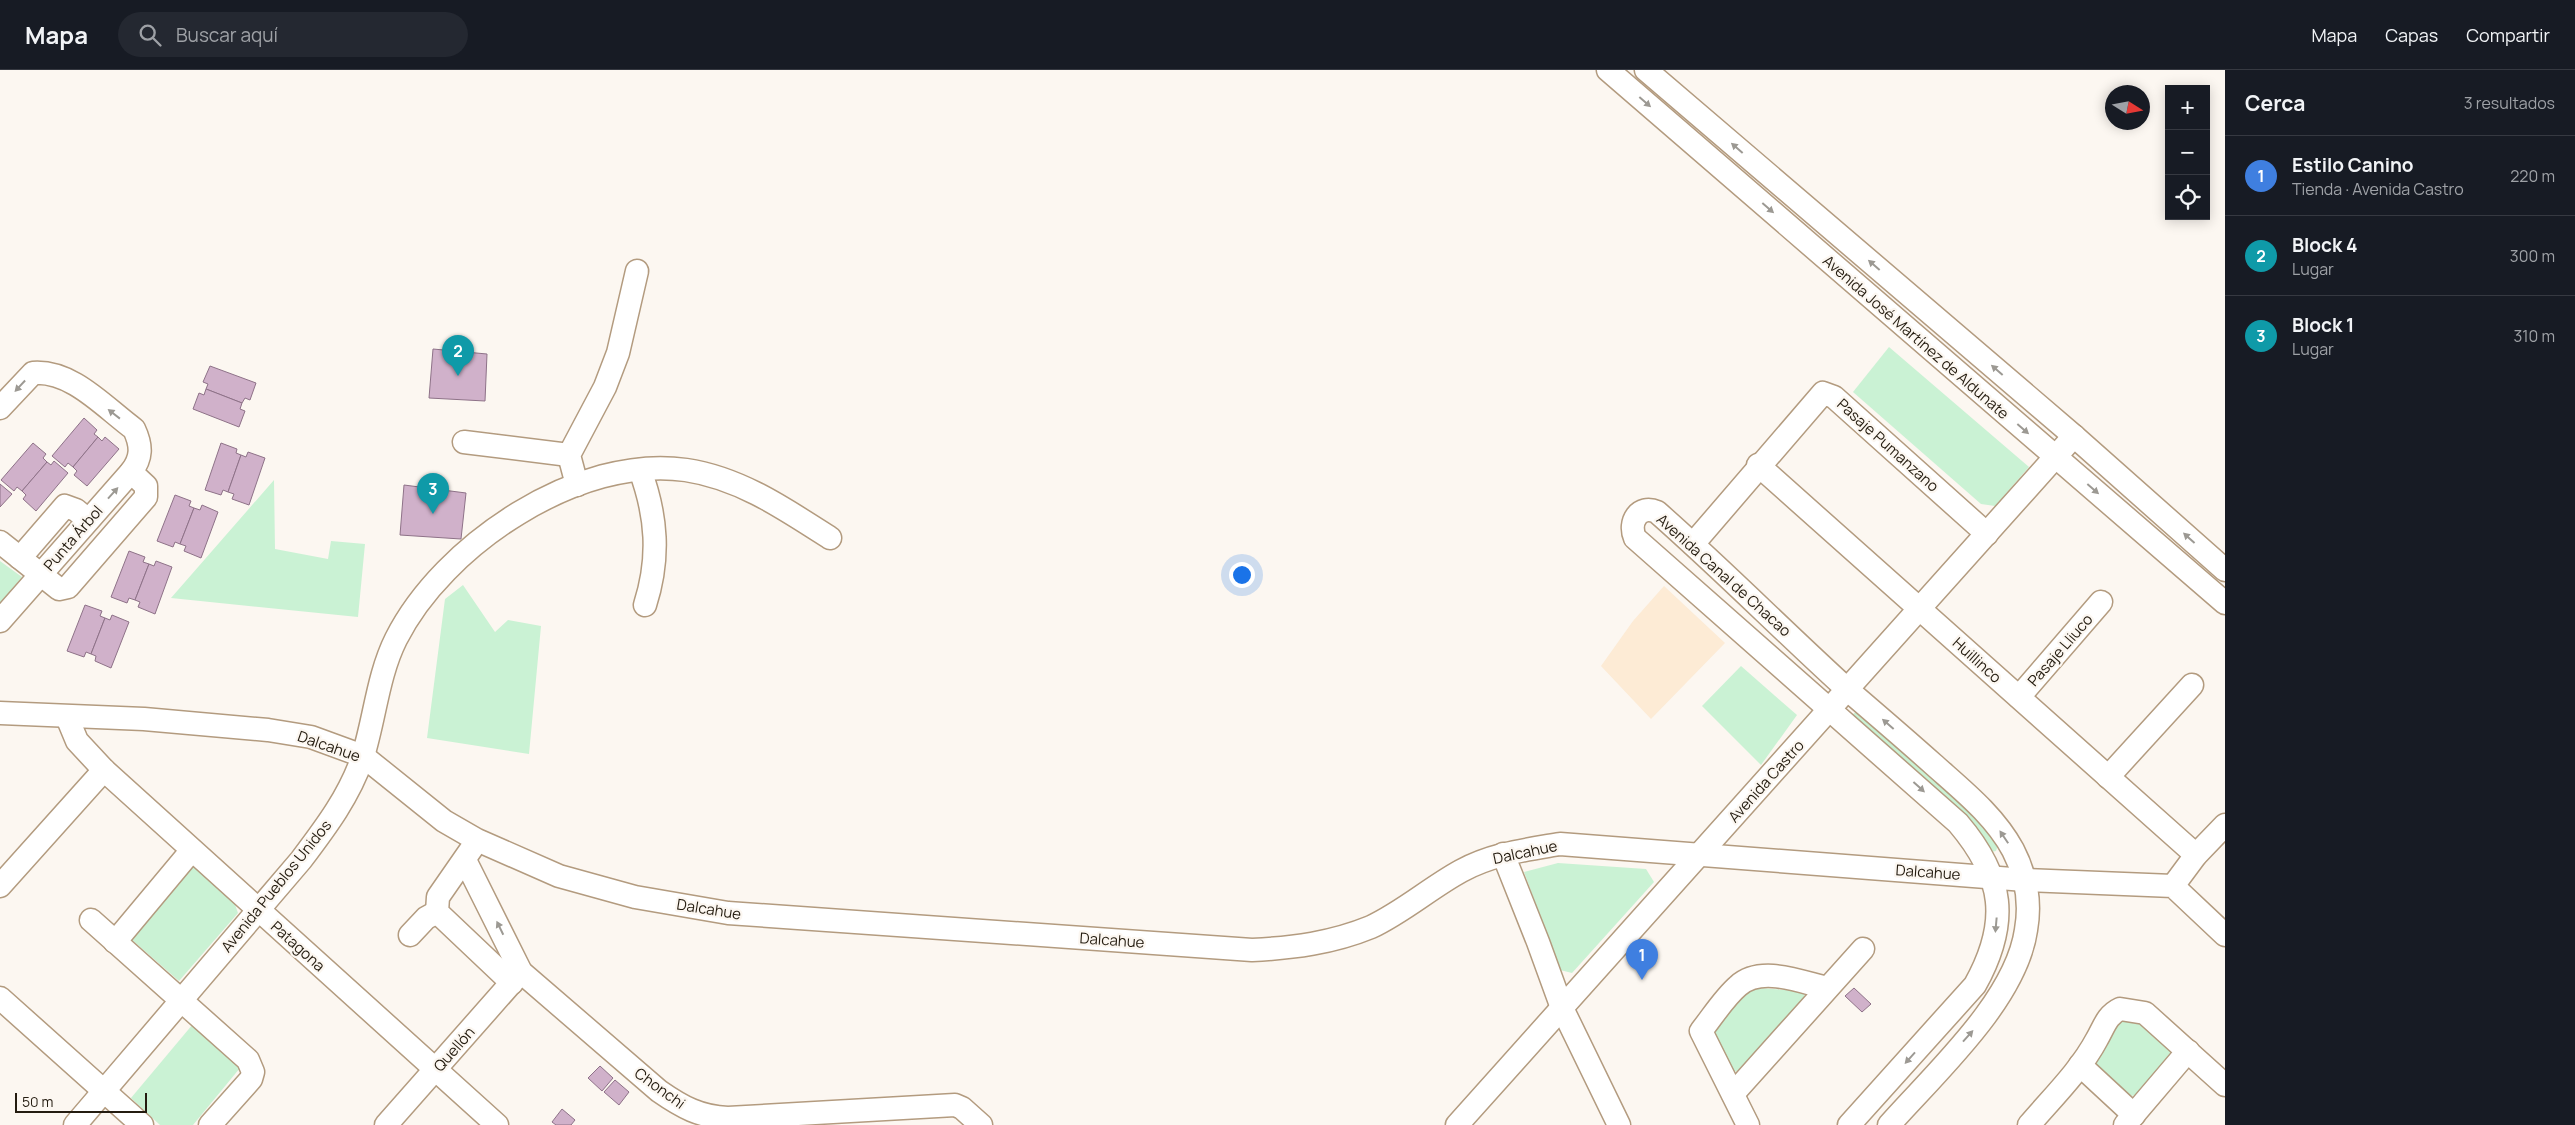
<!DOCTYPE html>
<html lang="es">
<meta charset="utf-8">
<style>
:root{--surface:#171b24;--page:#242831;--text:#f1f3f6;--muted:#9ea1a6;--line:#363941;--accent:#2563eb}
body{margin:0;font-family:Manrope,sans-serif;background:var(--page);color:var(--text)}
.controls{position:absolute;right:15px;top:15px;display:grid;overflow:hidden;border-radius:0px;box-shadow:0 2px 12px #0003}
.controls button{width:45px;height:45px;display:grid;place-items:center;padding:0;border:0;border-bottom:1px solid var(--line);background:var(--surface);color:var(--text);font:25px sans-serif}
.compass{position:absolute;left:2105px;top:15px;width:45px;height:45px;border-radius:50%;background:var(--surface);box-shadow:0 2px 12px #0003;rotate:101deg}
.scale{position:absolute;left:15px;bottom:12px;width:132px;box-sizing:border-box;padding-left:5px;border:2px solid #241c10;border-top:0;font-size:14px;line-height:18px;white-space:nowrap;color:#241c10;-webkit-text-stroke:4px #fcf7f1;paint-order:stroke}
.you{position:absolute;left:1241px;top:504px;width:18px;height:18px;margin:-12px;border:4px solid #fff;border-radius:50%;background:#1a73e8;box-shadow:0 0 0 8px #1a73e833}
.badge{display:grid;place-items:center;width:32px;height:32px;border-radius:50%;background:var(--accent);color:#fff;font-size:16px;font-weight:700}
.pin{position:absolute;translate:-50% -41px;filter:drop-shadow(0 1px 2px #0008)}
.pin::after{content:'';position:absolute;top:26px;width:18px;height:15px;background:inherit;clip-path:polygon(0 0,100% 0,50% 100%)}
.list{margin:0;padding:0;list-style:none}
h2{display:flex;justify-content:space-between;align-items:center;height:65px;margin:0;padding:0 20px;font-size:21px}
h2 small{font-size:16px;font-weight:400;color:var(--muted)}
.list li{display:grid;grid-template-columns:32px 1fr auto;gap:15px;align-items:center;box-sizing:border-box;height:80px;padding:0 20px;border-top:1px solid var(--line)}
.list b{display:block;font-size:19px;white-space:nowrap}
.list p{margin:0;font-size:16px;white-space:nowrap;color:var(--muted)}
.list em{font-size:16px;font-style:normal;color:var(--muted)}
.icon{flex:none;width:28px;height:28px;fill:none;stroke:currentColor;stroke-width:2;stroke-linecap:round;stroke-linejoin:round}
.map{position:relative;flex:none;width:2225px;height:1055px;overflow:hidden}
header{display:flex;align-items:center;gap:30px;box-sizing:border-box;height:70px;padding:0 25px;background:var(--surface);border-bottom:1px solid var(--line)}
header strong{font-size:24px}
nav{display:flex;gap:28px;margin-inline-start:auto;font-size:18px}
.search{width:350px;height:45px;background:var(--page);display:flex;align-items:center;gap:12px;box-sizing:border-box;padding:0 18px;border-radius:28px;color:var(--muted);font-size:19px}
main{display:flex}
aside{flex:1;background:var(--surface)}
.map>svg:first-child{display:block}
.built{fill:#fdebd5}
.green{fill:#caf2d4}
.building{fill:#d0b1ca;stroke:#8e7288}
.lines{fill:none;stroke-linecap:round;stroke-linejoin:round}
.minor-casing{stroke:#b39b7f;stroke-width:25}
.minor{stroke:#fff;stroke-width:22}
.oneway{fill:#9c9993}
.labels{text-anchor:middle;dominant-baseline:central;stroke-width:4.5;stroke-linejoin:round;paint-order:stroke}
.street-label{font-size:15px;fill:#241c10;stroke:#fcf7f1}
</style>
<header>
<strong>Mapa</strong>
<div class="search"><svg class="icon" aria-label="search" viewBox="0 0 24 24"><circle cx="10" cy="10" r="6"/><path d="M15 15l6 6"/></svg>Buscar aquí</div>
<nav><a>Mapa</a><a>Capas</a><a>Compartir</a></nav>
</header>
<main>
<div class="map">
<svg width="2225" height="1055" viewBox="0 0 2225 1055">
<rect width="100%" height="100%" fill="#fcf7f1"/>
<path class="built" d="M1664 516 1725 573 1651 649 1601 596 1633 551Z"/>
<g class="green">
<path d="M1889 277 2029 397 1995 436 1981 434 1853 322Z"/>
<path d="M274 410 275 479 328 489 331 471 365 474 358 547 171 528Z"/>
<path d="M0 491 22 507 0 533Z"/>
<path d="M463 515 495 562 508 550 541 556 529 684 427 668 445 529Z"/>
<path d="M1741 596 1797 645 1761 695 1702 636Z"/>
<path d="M1857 641 1978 747 1998 775 1996 781 1991 782 1852 645Z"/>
<path d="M185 790 233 829 238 843 179 911 123 862Z"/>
<path d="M1558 793 1646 799 1654 812 1572 903 1560 900 1524 802Z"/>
<path d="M1759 918 1799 921 1804 924 1805 929 1737 1001 1733 1002 1714 968 1713 959 1745 923Z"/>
<path d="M2129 946 2173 978 2170 995 2143 1025 2127 1026 2096 997 2097 985 2115 952Z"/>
<path d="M193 954 240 998 193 1055H160L131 1028Z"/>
</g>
<g class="building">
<path d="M433 279 487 284 485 331 429 328Z"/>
<path d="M210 296 256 313 250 330 245 328 242 333 206 319 208 314 203 312Z"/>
<path d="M206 319 242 333 240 339 245 341 239 357 193 339 199 323 204 325Z"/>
<path d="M84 348 97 360 94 364 98 367 73 397 68 393 65 397 52 386Z"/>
<path d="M98 367 102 371 105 367 119 379 87 416 74 405 77 401 73 397Z"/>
<path d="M33 373 46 384 43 388 47 392 22 421 17 417 14 421 1 410Z"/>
<path d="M221 373 237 379 236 383 241 385 228 422 223 420 221 425 205 420Z"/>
<path d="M248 382 265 388 249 435 232 429 234 424 228 422 241 385 246 387Z"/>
<path d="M54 391 68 403 36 441 23 429 26 425 22 421 47 392 51 395Z"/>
<path d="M0 414 12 424 0 437Z"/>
<path d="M404 415 466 423 461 469 400 465Z"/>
<path d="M175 425 191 431 189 436 194 438 180 474 175 472 173 477 157 471Z"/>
<path d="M202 435 218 442 201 488 184 481 186 476 180 474 194 438 200 440Z"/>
<path d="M129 481 145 487 143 492 149 494 135 530 129 528 127 533 111 527Z"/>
<path d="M156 491 172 497 155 544 138 537 140 532 135 530 149 494 154 496Z"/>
<path d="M85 535 102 541 100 546 105 548 91 584 86 582 84 587 67 581Z"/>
<path d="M112 545 129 552 111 598 95 591 96 586 91 584 105 548 110 550Z"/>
<path d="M1854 918 1871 934 1862 942 1845 926Z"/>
<path d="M600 996 613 1008 602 1021 588 1008Z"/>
<path d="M615 1010 629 1022 619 1035 604 1022Z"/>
<path d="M562 1039 575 1050 571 1055H556L552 1052Z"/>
</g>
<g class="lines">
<g class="minor-casing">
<g id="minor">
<path d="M1608 0 2225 533"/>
<path d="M1646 0 2074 366 2225 500"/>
<path d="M0 338 33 303C72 300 104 337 134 359 142 376 142 388 131 402L0 551"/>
<path d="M464 372 569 385"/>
<path d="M1758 395 2196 785"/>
<path d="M640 400C657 446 660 488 645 535"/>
<path d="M577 415 569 385 605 317 618 283 637 201"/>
<path d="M0 472 59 519 68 517 146 427V416L131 402"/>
<path d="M1693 474 1823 323 1834 327 1987 464"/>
<path d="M20 488 65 436 76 440 88 450"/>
<path d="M2019 627 2101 532"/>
<path d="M0 643 144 649 268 660 311 667 363 686 444 751 477 770 559 806 635 827 728 843 1252 880C1293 878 1332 873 1371 857 1403 842 1430 818 1461 801 1492 784 1525 780 1560 774L2025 810 2173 816 2225 865"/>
<path d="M67 647 77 671 104 700 497 1055"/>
<path d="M2108 707 2192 615"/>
<path d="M472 778 438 827 437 842 512 913"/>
<path d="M1503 784 1538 872 1562 938 1619 1055"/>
<path d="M465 790 521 902 659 1021C682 1037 700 1047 728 1048L955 1035 962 1038 981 1055"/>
<path d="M0 816 104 700"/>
<path d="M2173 816 2196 785 2225 755"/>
<path d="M91 850 248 990 253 1002 251 1009 210 1055"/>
<path d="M410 865 426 848 437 842"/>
<path d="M115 872 191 781"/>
<path d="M0 928 142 1055"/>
<path d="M2080 995 2134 1045"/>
<path d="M1733 1024 1863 879"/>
<path d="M75 1055 301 790C326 757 350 725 363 686 375 647 378 605 396 569 443 475 579 384 686 400 740 408 785 439 830 468"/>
<path d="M386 1055 521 902"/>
<path d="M1457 1055 2074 366"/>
<path d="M1748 1055 1701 961C1713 946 1724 928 1738 916 1761 895 1801 912 1827 918"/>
<path d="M1849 1055 1975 915C2010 852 2004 807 1958 753L1635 468C1628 452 1639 434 1657 442 1723 500 1784 562 1849 621 1877 645 1905 669 1933 694 1962 720 1994 745 2013 780 2026 805 2031 832 2026 860 2016 930 1935 1003 1889 1055"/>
<path d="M2029 1055C2052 1028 2080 1001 2097 969 2104 957 2107 945 2120 939L2145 943 2225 1015"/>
<path d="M2125 1055 2188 981"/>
</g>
</g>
<use href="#minor" class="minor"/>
</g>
<defs><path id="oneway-solid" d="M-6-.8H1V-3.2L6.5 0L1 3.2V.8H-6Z" transform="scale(1.25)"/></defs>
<g class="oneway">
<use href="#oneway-solid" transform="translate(1645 32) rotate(41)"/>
<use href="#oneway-solid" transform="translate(1737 78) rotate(-139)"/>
<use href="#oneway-solid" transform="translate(1768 138) rotate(41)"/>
<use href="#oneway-solid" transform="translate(1874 195) rotate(-139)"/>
<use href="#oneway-solid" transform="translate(1997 300) rotate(-139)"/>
<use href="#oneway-solid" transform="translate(20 316) rotate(133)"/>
<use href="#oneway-solid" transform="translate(114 344) rotate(-142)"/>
<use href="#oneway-solid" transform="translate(2023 359) rotate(41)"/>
<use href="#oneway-solid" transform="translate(2093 419) rotate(41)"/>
<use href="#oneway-solid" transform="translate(113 423) rotate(-48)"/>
<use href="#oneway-solid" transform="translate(2189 468) rotate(-138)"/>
<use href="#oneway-solid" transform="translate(1888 654) rotate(-139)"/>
<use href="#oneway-solid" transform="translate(1919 717) rotate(42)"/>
<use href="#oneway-solid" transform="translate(2004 767) rotate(-124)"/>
<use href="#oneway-solid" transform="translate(1996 855) rotate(95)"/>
<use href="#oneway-solid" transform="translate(500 858) rotate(-116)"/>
<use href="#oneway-solid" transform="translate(1968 966) rotate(-48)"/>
<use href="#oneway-solid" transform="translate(1910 988) rotate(132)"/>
</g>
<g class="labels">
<g class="street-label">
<text transform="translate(1916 267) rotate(41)">Avenida José Martínez de Aldunate</text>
<text transform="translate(1888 375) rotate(42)">Pasaje Pumanzano</text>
<text transform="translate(73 468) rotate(-49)">Punta Árbol</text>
<text transform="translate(1724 505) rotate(42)">Avenida Canal de Chacao</text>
<text transform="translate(2060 580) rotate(-49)">Pasaje Lliuco</text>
<text transform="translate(1977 590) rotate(42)">Huillinco</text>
<text transform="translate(329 676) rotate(19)">Dalcahue</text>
<text transform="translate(1766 711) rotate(-48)">Avenida Castro</text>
<text transform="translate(1525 782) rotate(-12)">Dalcahue</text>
<text transform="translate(1928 802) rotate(4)">Dalcahue</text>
<text transform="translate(276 816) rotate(-51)">Avenida Pueblos Unidos</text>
<text transform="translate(709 839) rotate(9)">Dalcahue</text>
<text transform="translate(1112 870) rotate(4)">Dalcahue</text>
<text transform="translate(298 876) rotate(42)">Patagona</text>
<text transform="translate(454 979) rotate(-49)">Quellón</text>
<text transform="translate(660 1018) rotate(36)">Chonchi</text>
</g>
</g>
</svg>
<div class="controls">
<button>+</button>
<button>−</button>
<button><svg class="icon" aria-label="locate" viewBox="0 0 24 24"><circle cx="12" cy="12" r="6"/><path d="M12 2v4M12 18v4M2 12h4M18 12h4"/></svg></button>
</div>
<svg class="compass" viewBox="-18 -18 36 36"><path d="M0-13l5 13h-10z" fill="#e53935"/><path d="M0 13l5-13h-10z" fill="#9ea1a6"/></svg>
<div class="scale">50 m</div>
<div class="you"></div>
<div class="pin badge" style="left:1642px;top:910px;background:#3f7fe0">1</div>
<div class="pin badge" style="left:458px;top:306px;background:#0f9aa8">2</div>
<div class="pin badge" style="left:433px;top:444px;background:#0f9aa8">3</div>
</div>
<aside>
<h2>Cerca<small>3 resultados</small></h2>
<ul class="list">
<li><span class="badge" style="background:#3f7fe0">1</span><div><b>Estilo Canino</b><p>Tienda · Avenida Castro</p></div><em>220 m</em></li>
<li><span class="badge" style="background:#0f9aa8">2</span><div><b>Block 4</b><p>Lugar</p></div><em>300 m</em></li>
<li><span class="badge" style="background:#0f9aa8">3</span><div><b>Block 1</b><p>Lugar</p></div><em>310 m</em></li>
</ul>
</aside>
</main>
